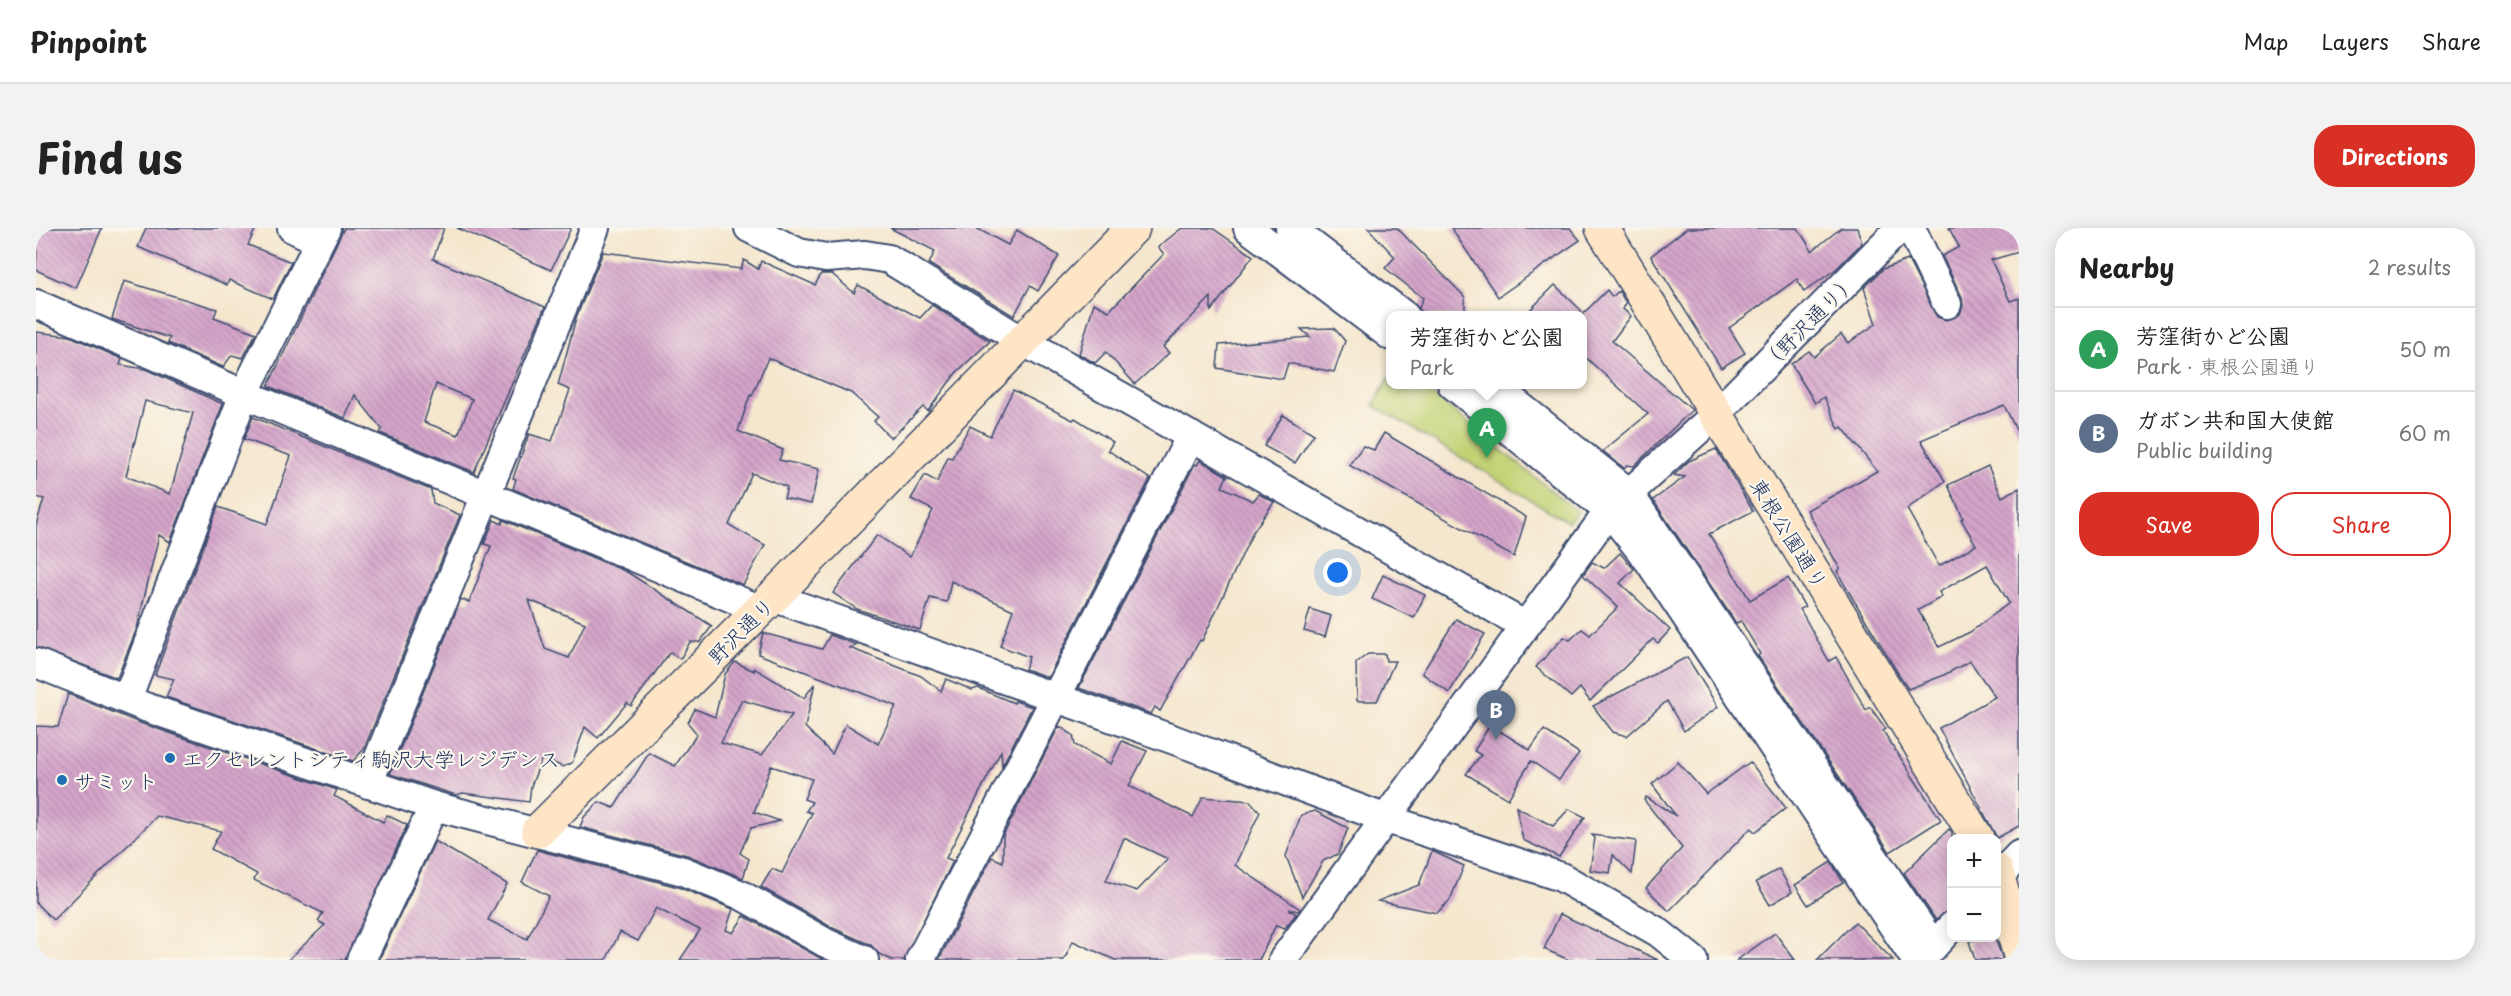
<!DOCTYPE html>
<meta charset="utf-8">
<style>
:root{--surface:#fff;--page:#f2f2f2;--text:#222;--muted:#767676;--line:#e0e0e0;--accent:#d93025}
body{margin:0;font-family:"Playpen Sans","Klee One",sans-serif;background:var(--page);color:var(--text)}
.controls{position:absolute;right:18px;bottom:18px;display:grid;overflow:hidden;border-radius:12px;box-shadow:0 3px 15px #0003}
.controls button{width:54px;height:54px;display:grid;place-items:center;padding:0;border:0;border-bottom:2px solid var(--line);background:var(--surface);color:var(--text);font:30px sans-serif}
.you{position:absolute;left:1302px;top:345px;width:21px;height:21px;margin:-15px;border:4px solid #fff;border-radius:50%;background:#1a73e8;box-shadow:0 0 0 9px #1a73e833}
.badge{display:grid;place-items:center;width:39px;height:39px;border-radius:50%;background:var(--accent);color:#fff;font-size:20px;font-weight:700}
.pin{position:absolute;translate:-50% -50px;filter:drop-shadow(0 2px 3px #0008)}
.pin::after{content:'';position:absolute;top:32px;width:21px;height:18px;background:inherit;clip-path:polygon(0 0,100% 0,50% 100%)}
.popup{position:absolute;left:1350px;top:83px;width:201px;height:78px;box-sizing:border-box;display:grid;place-content:center;border-radius:12px;background:var(--surface);filter:drop-shadow(0 2px 4px #0005);font-size:20px;white-space:nowrap;color:var(--muted)}
.popup b{font-size:22px;color:var(--text)}
.popup::after{content:'';position:absolute;left:50%;top:100%;margin-left:-12px;border:12px solid transparent;border-top-color:var(--surface)}
.list{margin:0;padding:0;list-style:none}
h2{display:flex;justify-content:space-between;align-items:center;height:78px;margin:0;padding:0 24px;font-size:26px}
h2 small{font-size:20px;font-weight:400;color:var(--muted)}
.list li{display:grid;grid-template-columns:39px 1fr auto;gap:18px;align-items:center;box-sizing:border-box;height:84px;padding:0 24px;border-top:2px solid var(--line)}
.list b{display:block;font-size:22px;white-space:nowrap}
.list p{margin:0;font-size:20px;white-space:nowrap;color:var(--muted)}
.list em{font-size:20px;font-style:normal;color:var(--muted)}
.actions{display:flex;gap:12px;padding:18px 24px}
.actions a{flex:1;padding:14px 0;border:2px solid var(--accent);border-radius:24px;text-align:center;font-size:21px;color:var(--accent)}
.actions .main{background:var(--accent);color:#fff}
.map{position:relative;flex:none;width:1983px;height:732px;overflow:hidden;border-radius:24px}
header{display:flex;align-items:center;gap:36px;box-sizing:border-box;height:84px;padding:0 30px;background:var(--surface);border-bottom:2px solid var(--line)}
header strong{font-size:28px}
nav{display:flex;gap:33px;margin-inline-start:auto;font-size:21px}
.intro{display:flex;align-items:center;justify-content:space-between;box-sizing:border-box;height:144px;padding:0 36px}
h1{margin:0;font-size:42px}
.button{padding:15px 27px;border-radius:24px;background:var(--accent);color:#fff;font-size:21px;font-weight:700}
main{display:flex;gap:36px;padding:0 36px}
aside{flex:1;background:var(--surface);border-radius:24px;box-shadow:0 3px 15px #0003}
.map>svg:first-child{display:block}
.green{fill:#c3d274;stroke:#6f8069;stroke-width:1.5}
.building{fill:url(#building-back-hatch);fill-rule:evenodd}
.lines{fill:none;stroke-linecap:round;stroke-linejoin:round}
.street-casing{stroke:#3c4b6f;stroke-width:32}
.secondary-casing{stroke:#3c4b6f;stroke-width:36}
.street{stroke:#fff;stroke-width:28}
.secondary{stroke:#fde5c5;stroke-width:33}
.poi-dot{fill:#1f6fb2;stroke:#fbf7ec;stroke-width:2}
.labels{text-anchor:middle;dominant-baseline:central;stroke-width:4.5;stroke-linejoin:round;paint-order:stroke}
.street-label{font-size:21px;fill:#1b2f5e;stroke:#fbf7ec}
.poi-label{font-size:21px;fill:#1b2f5e;stroke:#fbf7ec;text-anchor:start}
</style>
<header>
<strong>Pinpoint</strong>
<nav><a>Map</a><a>Layers</a><a>Share</a></nav>
</header>
<div class="intro"><h1>Find us</h1><a class="button">Directions</a></div>
<main>
<div class="map">
<svg width="1983" height="732" viewBox="0 0 1983 732">
<defs>
<pattern id="building-back-hatch" width="6" height="6" patternUnits="userSpaceOnUse" patternTransform="scale(1.5)"><rect width="6" height="6" fill="#d6a5cb"/><path d="M-1 5l2 2M0 0l6 6M5-1l2 2" fill="none" stroke="#ad87a8"/></pattern>
</defs>
<rect width="100%" height="100%" fill="#fbf7ec"/>
<filter id="ink" filterUnits="userSpaceOnUse"><feTurbulence type="fractalNoise" baseFrequency=".0167" numOctaves="2"/><feDisplacementMap in="SourceGraphic" scale="12" xChannelSelector="R" yChannelSelector="G"/><feConvolveMatrix kernelMatrix="1 2 1 2 8 2 1 2 1" color-interpolation-filters="sRGB"/></filter>
<filter id="wash" filterUnits="userSpaceOnUse"><feTurbulence type="fractalNoise" baseFrequency=".008" numOctaves="4" result="noise"/><feDisplacementMap in="SourceGraphic" scale="24" xChannelSelector="R" yChannelSelector="G"/><feGaussianBlur stdDeviation="1.35" result="paint"/><feColorMatrix in="noise" values="0 0 0 0 0 0 0 0 0 0 0 0 0 0 0 0 0 1.4 0 .05"/><feComposite in="paint" operator="in"/></filter>
<g filter="url(#wash)">
<rect width="100%" height="100%" fill="#f5e7ce"/>
<path class="green" d="M1355 147V156L1385 157 1542 284 1532 294 1337 177Z"/>
<g id="blocks">
<g class="building">
<path d="M10 0H66L40 60 0 42 1 17Z"/>
<path d="M110 0H220L212 17 255 34 237 71 193 52 191 57 102 19Z"/>
<path d="M308 0H408L397 31 509 79 438 244 344 205 346 201 319 167 309 190 232 158ZM400 156 436 171 422 207 388 194Z"/>
<path d="M421 0H535L515 42Z"/>
<path d="M854 0H940L972 17 981 2 1023 28 1002 63 994 58 978 88 893 36 899 23Z"/>
<path d="M1146 0H1176L1217 28 1175 83V69L1127 119 1133 125 1099 156 1070 124 1059 135 1043 126 1058 75 1073 83 1128 26 1122 19Z"/>
<path d="M1332 0H1361L1429 69V87H1385L1383 80 1387 70 1349 40 1359 29Z"/>
<path d="M1415 0H1534L1544 12 1462 69Z"/>
<path d="M1651 0H1762L1776 23 1805 0H1821L1826 15 1800 41 1768 64 1761 51 1693 100 1709 125 1685 140 1615 28Z"/>
<path d="M1913 0H1983V24L1955 32 1974 73 1983 70V208L1968 177 1885 212 1909 253 1871 281 1903 338 1940 317 1925 291 1927 290 1912 257 1952 238 1966 269 1983 260V598L1961 610 1903 500 1959 469 1934 433 1906 448 1872 461 1860 442 1808 356 1801 343 1804 341 1771 282 1841 243 1806 199 1803 201 1788 169 1779 175 1755 136 1773 123 1778 129 1805 106 1812 115 1840 96 1828 60 1847 41 1872 32 1901 89 1910 92 1924 86 1927 78 1926 69 1906 28 1923 19ZM1951 337 1973 375 1934 404 1903 419 1882 382 1906 369 1903 364Z"/>
<path d="M567 24 705 41 708 32 722 41 725 33 779 57 785 46H796L818 65 822 57 884 90 896 77 954 113 920 145 892 183 887 179 855 210 838 193 842 189 815 165 732 130 716 168 714 167 702 203 747 222 743 232 783 241 775 276 748 270 751 259 716 245 693 297 729 317 707 357 477 261 480 251 477 250 493 206 516 213 534 162 522 157 540 90Z"/>
<path d="M88 53 181 81 178 89 220 105 207 130 196 127 187 139 132 115 134 110 76 91Z"/>
<path d="M1519 57 1548 85 1571 62 1576 69 1583 63 1590 75 1587 81 1595 88 1576 113 1656 182 1598 238 1591 237 1588 240 1567 223 1612 186 1547 127V87H1489Z"/>
<path d="M1298 100 1309 113 1298 144 1252 135 1247 151 1181 140 1183 117 1274 109 1265 101Z"/>
<path d="M0 104 34 108 86 131 84 137 109 141 187 176 134 314 123 307 101 400 81 450 0 419V297L8 271 0 269ZM109 173 157 185 134 266 90 248Z"/>
<path d="M977 162 1037 192 1039 190 1077 214 1072 222 1114 251 1012 449 989 441 993 429 964 418 977 382 915 353 911 374 894 370 884 402 821 381 797 365 841 307 874 329 897 282 875 271 889 247 901 254 912 229 916 230 934 198 954 208Z"/>
<path d="M1247 187 1278 206 1259 235 1228 218Z"/>
<path d="M217 189 395 262 397 275 424 287 328 521 317 533 130 469 138 451 119 447 182 279 231 296 255 228 208 211Z"/>
<path d="M1348 205 1490 289 1478 329 1313 237 1327 218 1338 222Z"/>
<path d="M1680 221 1717 283 1673 306 1714 372 1752 350 1769 379 1764 381 1793 433 1800 429 1830 482 1834 479 1850 501 1847 503 1905 592 1854 624 1722 428 1724 426 1705 393 1700 395 1617 272 1649 249 1638 247 1653 233Z"/>
<path d="M1164 232 1191 248 1186 259 1217 273 1223 266 1238 274 1217 304 1166 413 1164 412 1124 483 1119 479 1115 486 1043 460 1159 236 1161 237Z"/>
<path d="M458 292 466 296 467 292 591 344 676 398 664 414H654L644 431 634 424 595 478 591 475 562 510 549 499 536 535 527 539 506 530 495 558 493 574 427 565 420 567 354 546 425 371 433 374 455 318 448 316ZM493 372 549 395 533 430 509 421Z"/>
<path d="M1584 325 1598 341 1584 355 1634 402 1622 415 1617 411 1554 473 1544 460 1535 469 1500 439 1528 409 1534 412 1546 401 1554 407 1582 379 1547 347 1556 334 1568 340Z"/>
<path d="M1347 347 1389 367 1378 390 1336 371Z"/>
<path d="M1274 381 1295 388 1289 409 1268 403Z"/>
<path d="M1420 391 1449 406 1413 465 1386 445Z"/>
<path d="M727 405 786 421 794 407 821 417 814 420 885 448 905 463 910 451 936 462 942 460 978 475 979 473 996 479 966 538 965 523 910 630 917 633 868 732H856L843 726 835 717 797 700 725 659 736 641 746 645 776 585 770 583 776 574 768 571 776 551 735 538 718 584 744 593 715 600 704 625 713 631 707 650 651 627 544 599 548 589 563 574 578 580 613 525 639 538 661 506 652 495 659 481 679 489 689 446 699 434 718 443V440L768 470 779 455 769 499 796 526 810 496 842 516 860 478 722 426ZM706 472 756 487 726 527 685 515Z"/>
<path d="M1332 426H1349L1350 433H1359L1341 473H1321L1320 435Z"/>
<path d="M1651 429 1682 479 1648 503 1631 473 1591 508 1577 504 1557 478Z"/>
<path d="M32 466 104 495 301 562 298 568 347 594 351 587 371 597 309 732H252L289 697 282 693 287 685 218 652 221 646 175 621 185 603 121 588 17 692 0 675V498L22 499Z"/>
<path d="M1454 497 1494 522 1508 502 1543 525 1523 552 1495 533 1472 571 1430 546 1445 527 1438 523Z"/>
<path d="M1023 498 1037 507 1039 517 1075 536 1086 513 1111 523 1093 558 1157 589 1167 569 1214 573 1224 584 1199 637 1264 681 1262 683 1253 681 1260 686 1249 700 1240 697 1223 732H1079L1037 713 1028 732H903L956 629 967 634V608ZM1088 610 1132 631 1101 663 1070 653Z"/>
<path d="M1642 534 1670 566 1714 534 1750 580 1719 604 1715 600 1633 683 1610 660 1646 620 1608 572 1610 569 1640 588 1616 556Z"/>
<path d="M1480 579 1517 598 1533 581 1549 589 1523 629 1487 612Z"/>
<path d="M1279 583 1312 600 1302 626 1287 633 1266 669 1250 628 1265 587Z"/>
<path d="M1913 601 1916 604V681L1900 692 1868 645Z"/>
<path d="M1556 607 1600 613 1596 646 1577 627 1574 645 1554 642 1559 610Z"/>
<path d="M399 613 471 656 452 692 491 711 513 668 486 654 501 622 642 659 697 681 690 702 697 705 708 688 788 732H644L664 702 620 680 602 713 584 704 570 732H343Z"/>
<path d="M1396 623 1428 638 1414 672 1401 685 1342 673 1383 657Z"/>
<path d="M1795 634 1807 654 1772 677 1759 657Z"/>
<path d="M1743 641 1756 664 1734 677 1720 654Z"/>
<path d="M1524 686 1622 732H1533L1508 721Z"/>
<path d="M1819 694 1857 732H1781Z"/>
<path d="M1739 705 1759 732H1701Z"/>
<path d="M1949 710H1959L1967 732H1939L1933 713Z"/>
</g>
</g>
</g>
<g filter="url(#ink)">
<use href="#blocks" fill-opacity="0" stroke="#3c4b6f" stroke-width="1.5"/>
<g class="lines">
<g class="street-casing">
<g id="street">
<path d="M256 0 282 12"/>
<path d="M713 0 763 25 790 30 829 27 853 31 985 112 1488 397"/>
<path d="M1212 0 1355 108"/>
<path d="M1254 0 1369 88"/>
<path d="M1875 0 1911 76"/>
<path d="M0 76 208 166 725 382"/>
<path d="M1416 156 1573 283 1613 333 1880 732"/>
<path d="M1456 156 1592 264 1890 707 1893 722"/>
<path d="M737 369 1136 511 1351 591 1525 649 1622 704 1657 732"/>
<path d="M0 435 109 479 398 578 647 643 705 667 790 715 828 732"/>
<path d="M91 471 208 166 290 0"/>
<path d="M332 556 559 0"/>
<path d="M1960 651 1983 627"/>
<path d="M325 732 398 578"/>
<path d="M884 732 1155 208"/>
<path d="M1247 732 1573 283 1680 186 1864 0"/>
<path d="M1885 732 1916 698"/>
</g>
</g>
<g class="secondary-casing">
<g id="secondary">
<path d="M1566 0 1941 610"/>
<path d="M502 603 737 369 1097 0"/>
<path d="M1960 642 1983 724"/>
</g>
</g>
<use href="#street" class="street"/>
<use href="#secondary" class="secondary"/>
</g>
</g>
<g class="poi-dot">
<circle cx="134" cy="530" r="6"/>
<circle cx="26" cy="552" r="6"/>
</g>
<g class="labels">
<g class="street-label">
<text transform="translate(1772 93) rotate(-45)">（野沢通り）</text>
<text transform="translate(1754 305) rotate(58)">東根公園通り</text>
<text transform="translate(704 402) rotate(-45)">野沢通り</text>
</g>
<g class="poi-label">
<text x="146" y="530">エクセレントシティ駒沢大学レジデンス</text>
<text x="38" y="552">サミット</text>
</g>
</g>
</svg>
<div class="controls">
<button>+</button>
<button>−</button>
</div>
<div class="you"></div>
<div class="pin badge" style="left:1451px;top:230px;background:#2e9e5b">A</div>
<div class="popup"><b>芳窪街かど公園</b>Park</div>
<div class="pin badge" style="left:1460px;top:512px;background:#5c6f8a">B</div>
</div>
<aside>
<h2>Nearby<small>2 results</small></h2>
<ul class="list">
<li><span class="badge" style="background:#2e9e5b">A</span><div><b>芳窪街かど公園</b><p>Park · 東根公園通り</p></div><em>50 m</em></li>
<li><span class="badge" style="background:#5c6f8a">B</span><div><b>ガボン共和国大使館</b><p>Public building</p></div><em>60 m</em></li>
</ul>
<div class="actions"><a class="main">Save</a><a>Share</a></div>
</aside>
</main>
